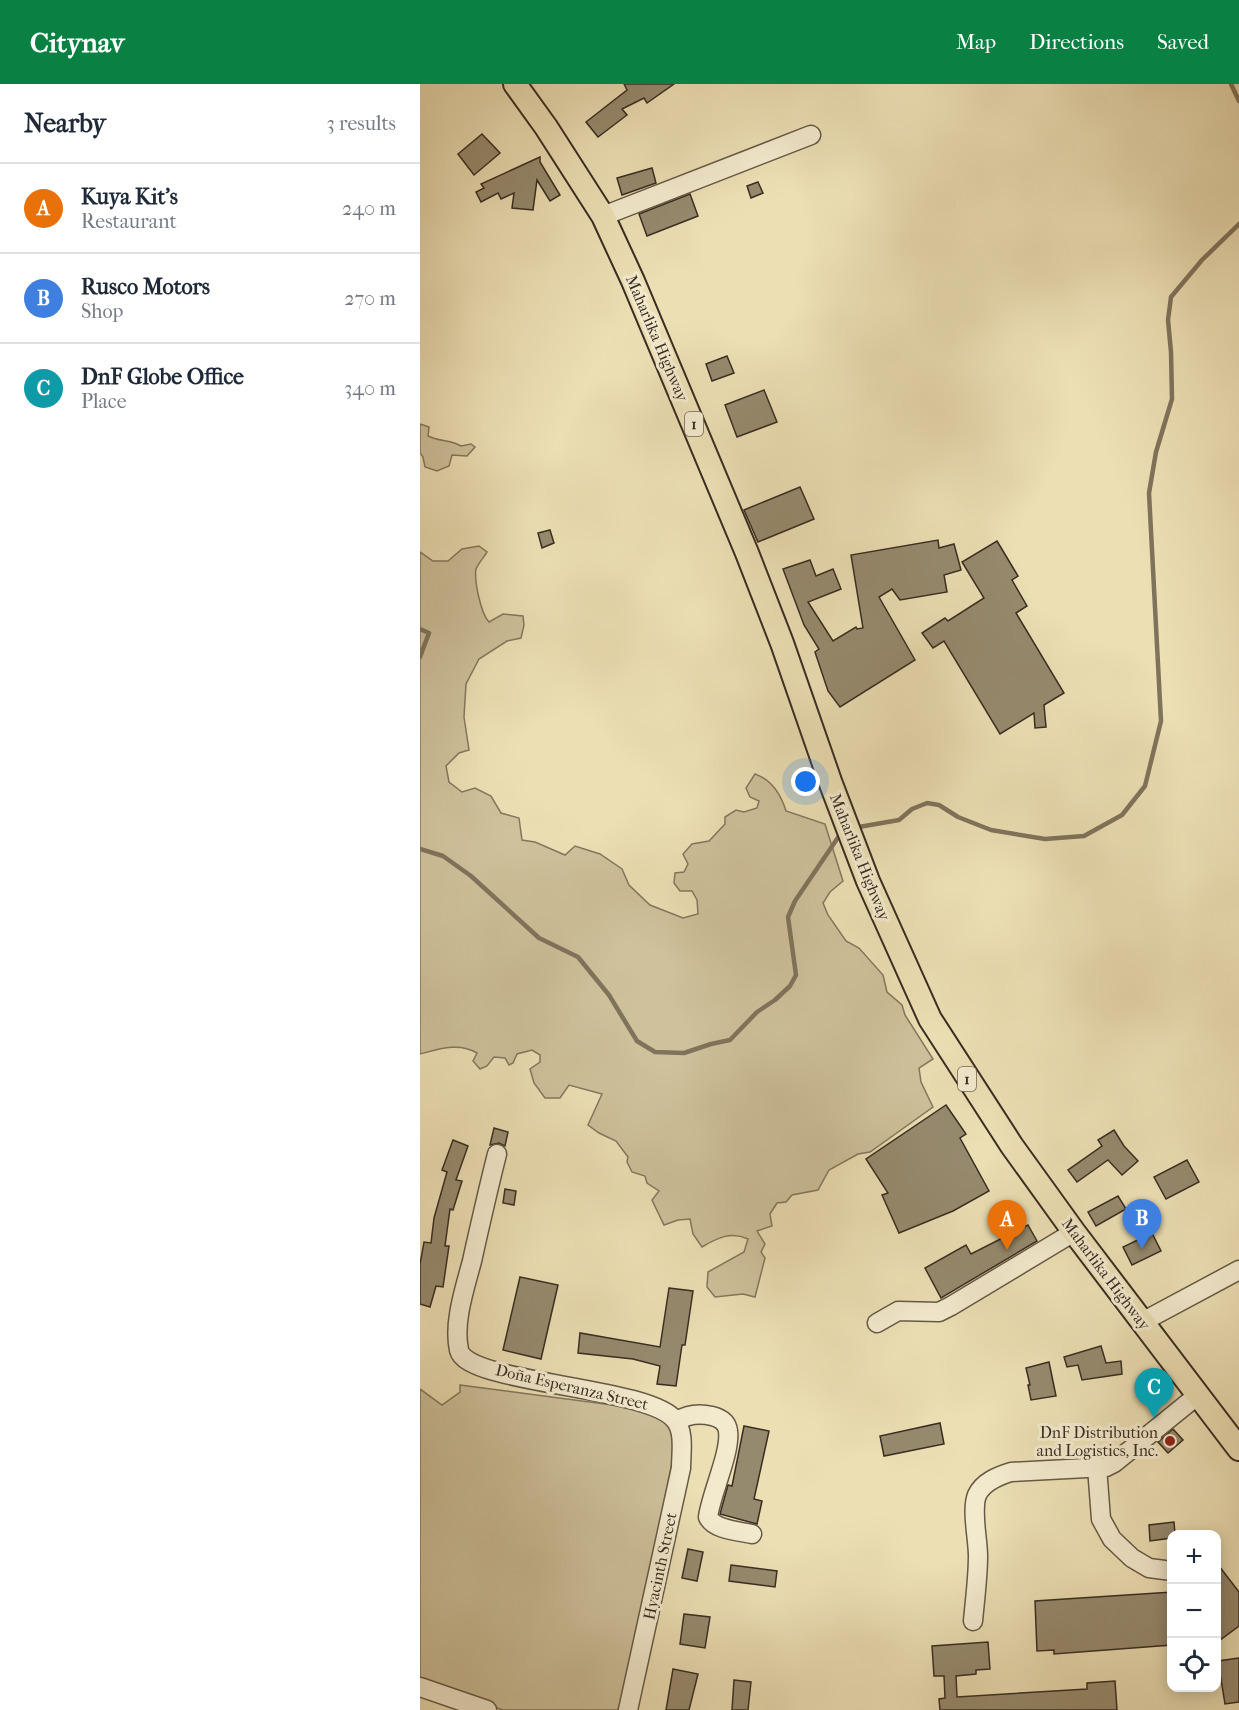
<!DOCTYPE html>
<meta charset="utf-8">
<style>
:root{--surface:#fff;--page:#f2f2f3;--text:#1f2937;--muted:#747a83;--line:#e0e1e3;--accent:#0b8043}
body{margin:0;font-family:"IM FELL French Canon",serif;background:var(--page);color:var(--text)}
.controls{position:absolute;right:18px;bottom:18px;display:grid;overflow:hidden;border-radius:12px;box-shadow:0 3px 15px #0003}
.controls button{width:54px;height:54px;display:grid;place-items:center;padding:0;border:0;border-bottom:2px solid var(--line);background:var(--surface);color:var(--text);font:30px sans-serif}
.you{position:absolute;left:386px;top:698px;width:21px;height:21px;margin:-15px;border:4px solid #fff;border-radius:50%;background:#1a73e8;box-shadow:0 0 0 9px #1a73e833}
.badge{display:grid;place-items:center;width:39px;height:39px;border-radius:50%;background:var(--accent);color:#fff;font-size:20px;font-weight:700}
.pin{position:absolute;translate:-50% -50px;filter:drop-shadow(0 2px 3px #0008)}
.pin::after{content:'';position:absolute;top:32px;width:21px;height:18px;background:inherit;clip-path:polygon(0 0,100% 0,50% 100%)}
.list{margin:0;padding:0;list-style:none}
h2{display:flex;justify-content:space-between;align-items:center;height:78px;margin:0;padding:0 24px;font-size:26px}
h2 small{font-size:20px;font-weight:400;color:var(--muted)}
.list li{display:grid;grid-template-columns:39px 1fr auto;gap:18px;align-items:center;box-sizing:border-box;height:90px;padding:0 24px;border-top:2px solid var(--line)}
.list b{display:block;font-size:22px;white-space:nowrap}
.list p{margin:0;font-size:20px;white-space:nowrap;color:var(--muted)}
.list em{font-size:20px;font-style:normal;color:var(--muted)}
.icon{flex:none;width:33px;height:33px;fill:none;stroke:currentColor;stroke-width:2;stroke-linecap:round;stroke-linejoin:round}
.map{position:relative;flex:none;width:819px;height:1626px;overflow:hidden}
header{display:flex;align-items:center;gap:36px;box-sizing:border-box;height:84px;padding:0 30px;background:var(--accent);color:#fff}
header strong{font-size:28px}
nav{display:flex;gap:33px;margin-inline-start:auto;font-size:21px}
main{display:flex}
aside{flex:1;background:var(--surface)}
.map>svg:first-child{display:block}
.green{fill:#cec19b;stroke:#84775e;stroke-width:1.5}
.lines{fill:none;stroke-linecap:round;stroke-linejoin:round}
.stream{stroke:#80735c;stroke-width:4.5}
.building{fill:#968a6e;stroke:#392d22;stroke-width:1.5}
.minor-casing{stroke:#665a46;stroke-width:21}
.major-casing{stroke:#392d22;stroke-width:26}
.minor{stroke:#f3eace;stroke-width:18}
.major{stroke:#ecdfb4;stroke-width:22}
.poi-dot{fill:#8f2418;stroke:#f3eace;stroke-width:2}
.labels{text-anchor:middle;dominant-baseline:central;stroke-width:6;stroke-linejoin:round;paint-order:stroke}
.shield{fill:#f3eace;stroke:#716656;stroke-width:1.5}
.shield-label{font-size:15px;font-weight:bold;fill:#392d22}
.street-label{font-size:16px;fill:#392d22;stroke:#f3eace}
.poi-label{font-size:16px;fill:#392d22;stroke:#f3eace;text-anchor:end}
</style>
<header>
<strong>Citynav</strong>
<nav><a>Map</a><a>Directions</a><a>Saved</a></nav>
</header>
<main>
<aside>
<h2>Nearby<small>3 results</small></h2>
<ul class="list">
<li><span class="badge" style="background:#e8710a">A</span><div><b>Kuya Kit's</b><p>Restaurant</p></div><em>240 m</em></li>
<li><span class="badge" style="background:#3f7fe0">B</span><div><b>Rusco Motors</b><p>Shop</p></div><em>270 m</em></li>
<li><span class="badge" style="background:#0f9aa8">C</span><div><b>DnF Globe Office</b><p>Place</p></div><em>340 m</em></li>
</ul>
</aside>
<div class="map">
<svg width="819" height="1626" viewBox="0 0 819 1626">
<rect width="100%" height="100%" fill="#ecdfb4"/>
<filter id="stains"><feTurbulence type="fractalNoise" baseFrequency=".00333" numOctaves="4"/><feColorMatrix values="0 0 0 0 .2 0 0 0 0 .09 0 0 0 0 .02 0 0 0 .5 -.17"/></filter>
<radialGradient id="worn" r=".72"><stop offset=".6" stop-color="#630" stop-opacity="0"/><stop offset="1" stop-color="#630" stop-opacity=".3"/></radialGradient>
<g class="green">
<path d="M0 340 9 343 8 352C20 358 29 355 41 362L51 360 55 363 47 372 32 371 29 382 17 387 5 383 3 373 0 369Z"/>
<path d="M59 462 67 468C64 473 58 480 56 485 54 497 61 530 69 538L83 530 103 532 104 541 101 554 87 557 59 575 46 600 44 633 49 666 39 669 26 682 29 698 42 708 55 704 71 712 81 729 99 734 102 756 115 758 145 771 155 762 180 770 202 785 209 801 230 821 263 834 278 830 277 816 272 807H260L254 799 255 789 264 788 268 780 263 770 272 760 289 757 305 740V733L316 726 324 728 337 724 339 717 330 713 326 704 335 690C352 696 361 711 366 727L405 740 423 797 410 808 403 819 408 831 426 857 439 864 463 891 467 908 482 921 485 931 513 975 499 984 501 998 513 1023 450 1068 438 1070 409 1086 398 1106 372 1111 366 1118 357 1119 350 1130 352 1142 337 1147 345 1160 341 1168 345 1174 335 1213 323 1210 295 1213 287 1203 288 1188 324 1168 328 1155C311 1147 297 1154 282 1163L273 1150 270 1135 258 1136 244 1141 232 1116 239 1107 227 1099 225 1092 212 1088 207 1078 208 1073 196 1057 179 1049 168 1041 182 1010 149 1001 140 1014H125L114 999 110 985 120 978V971L112 966 97 970 93 979 89 981 85 974 74 973 67 982 60 985 53 977 57 969C39 958 19 965 0 970V468L13 477H28L42 465Z"/>
<path d="M40 1301 215 1324 244 1333 253 1348 254 1369 209 1590 198 1626H83L0 1598V1305L22 1321 40 1308Z"/>
</g>
<g class="lines">
<g class="stream">
<path d="M811 0 819 17"/>
<path d="M0 545 9 549 0 573"/>
<path d="M433 744 479 736 492 725 507 719 519 721 538 733 571 746 625 755 664 752 702 731 725 702 741 637 729 409 736 368 752 315 751 268 748 236 751 213 782 176 819 140"/>
<path d="M0 765 23 772 51 792 119 854 158 873 189 911 217 957 235 968 264 969 291 960 310 956 337 928 355 916 370 902 376 891 368 833 375 817 419 752 423 749"/>
</g>
</g>
<g class="building">
<path d="M204 0H254L227 19 224 14 202 25 207 31 178 53 166 38 207 6Z"/>
<path d="M62 50 80 69 54 91 38 70Z"/>
<path d="M120 73V78L140 111 130 117 117 96 113 126 92 124 94 109 81 115 78 109 61 118 56 108 64 104 61 100Z"/>
<path d="M232 84 236 99 202 111 197 94Z"/>
<path d="M338 98 343 109 331 114 327 102Z"/>
<path d="M270 110 278 132 227 152 219 130Z"/>
<path d="M307 272 314 289 292 297 286 280Z"/>
<path d="M344 306 357 338 317 353 305 321Z"/>
<path d="M380 403 394 435 338 458 324 426Z"/>
<path d="M130 446 134 459 122 464 118 449Z"/>
<path d="M518 456 519 464 534 460 541 486 524 491 527 508 480 516 472 505 459 513 495 576 420 623 408 607 395 568 399 565 384 541 363 485 390 476 396 492 413 485 421 505 388 518 413 557 436 543 437 545 443 544 431 471Z"/>
<path d="M577 457 598 492 592 496 607 522 596 529 644 609 624 621 626 643 615 644 614 629 580 650 524 557 513 564 502 549 525 534 528 537 564 514 542 478Z"/>
<path d="M526 1021 546 1050 540 1054 569 1107 533 1127 479 1149 462 1111 468 1109 446 1075Z"/>
<path d="M74 1044 88 1048 85 1062 79 1059 70 1061Z"/>
<path d="M694 1046 704 1062 718 1077 702 1091 688 1076 657 1098 648 1086 682 1062 678 1056Z"/>
<path d="M33 1056 48 1062 36 1096 42 1097 33 1126 30 1125 25 1162H29L23 1203 16 1202 10 1223 0 1220V1180L4 1158 11 1159 14 1134 27 1088 22 1086Z"/>
<path d="M767 1076 779 1098 746 1115 734 1093Z"/>
<path d="M85 1105 96 1107 94 1121 83 1119Z"/>
<path d="M698 1112 706 1125 676 1142 668 1128Z"/>
<path d="M608 1141 617 1157 521 1214 505 1184 546 1161 551 1170Z"/>
<path d="M732 1149 741 1167 712 1181 703 1163Z"/>
<path d="M100 1193 138 1201 121 1275 83 1266Z"/>
<path d="M249 1204 273 1207 265 1261H262L256 1302 237 1300 240 1282 213 1275 158 1269 160 1249 240 1263Z"/>
<path d="M681 1262 686 1279 701 1277 702 1290 662 1296 658 1281 647 1283 644 1273Z"/>
<path d="M629 1278 636 1312 611 1316 608 1301H610L606 1284Z"/>
<path d="M520 1339 524 1360 464 1372 460 1352Z"/>
<path d="M324 1342 349 1347 334 1415 342 1417 337 1440 300 1430 308 1401 312 1402Z"/>
<path d="M753 1345 763 1356 748 1369 738 1358Z"/>
<path d="M754 1438 755 1450H752V1454L730 1457 729 1441Z"/>
<path d="M268 1465 283 1468 277 1497 262 1494Z"/>
<path d="M796 1478 819 1508V1542L796 1559Z"/>
<path d="M311 1481 357 1487 355 1503 309 1497Z"/>
<path d="M752 1508V1561L634 1570V1566L617 1567 615 1517Z"/>
<path d="M264 1530 290 1533 285 1564 260 1560Z"/>
<path d="M568 1558 570 1585 556 1586V1590L536 1592 537 1613 667 1605V1599L695 1597 697 1626H520L519 1615 525 1614 524 1592H514L512 1562Z"/>
<path d="M819 1574V1618L805 1620 798 1577Z"/>
<path d="M253 1585 278 1590 269 1626H246Z"/>
<path d="M314 1596 331 1598 328 1626H312Z"/>
</g>
<g class="lines">
<g class="minor-casing">
<g id="minor">
<path d="M183 132 391 51"/>
<path d="M77 1070C68 1106 60 1141 52 1177 45 1204 33 1238 39 1266 46 1300 229 1302 255 1336 265 1348 261 1370 261 1384L208 1626"/>
<path d="M722 1238 819 1186"/>
<path d="M457 1239 478 1227 519 1228 531 1222 654 1148"/>
<path d="M257 1337C268 1330 279 1329 292 1332 300 1334 307 1338 308 1347 311 1368 291 1410 288 1433 294 1446 319 1447 332 1450"/>
<path d="M677 1383 681 1435 692 1455 712 1474 729 1484 752 1487"/>
<path d="M553 1537C555 1515 558 1493 558 1472 558 1455 551 1426 557 1411 563 1398 578 1392 591 1388L686 1383 694 1379 778 1311"/>
<path d="M0 1603 67 1626"/>
</g>
</g>
<g class="major-casing">
<path id="major" d="M95 0 126 43 183 132 213 197 327 469 362 559 411 700 448 797 510 935 592 1062 654 1148 819 1365"/>
</g>
<use href="#minor" class="minor"/>
<use href="#major" class="major"/>
</g>
<circle class="poi-dot" cx="750" cy="1357" r="6"/>
<g class="labels">
<g class="shield">
<rect x="265" y="328" width="18" height="24" rx="4.5"/>
<rect x="538" y="983" width="18" height="24" rx="4.5"/>
</g>
<g class="shield-label">
<text x="274" y="340">1</text>
<text x="547" y="995">1</text>
</g>
<g class="street-label">
<text transform="translate(237 254) rotate(67)">Maharlika Highway</text>
<text transform="translate(440 773) rotate(68)">Maharlika Highway</text>
<text transform="translate(686 1190) rotate(53)">Maharlika Highway</text>
<text transform="translate(152 1303) rotate(13)">Doña Esperanza Street</text>
<text transform="translate(240 1482) rotate(-78)">Hyacinth Street</text>
</g>
<g class="poi-label">
<text x="738" y="1348">DnF Distribution<tspan x="738" dy="18">and Logistics, Inc.</tspan></text>
</g>
</g>
<rect width="100%" height="100%" filter="url(#stains)"/>
<rect width="100%" height="100%" fill="url(#worn)"/>
</svg>
<div class="controls">
<button>+</button>
<button>−</button>
<button><svg class="icon" aria-label="locate" viewBox="0 0 24 24"><circle cx="12" cy="12" r="6"/><path d="M12 2v4M12 18v4M2 12h4M18 12h4"/></svg></button>
</div>
<div class="you"></div>
<div class="pin badge" style="left:587px;top:1166px;background:#e8710a">A</div>
<div class="pin badge" style="left:722px;top:1165px;background:#3f7fe0">B</div>
<div class="pin badge" style="left:734px;top:1334px;background:#0f9aa8">C</div>
</div>
</main>
